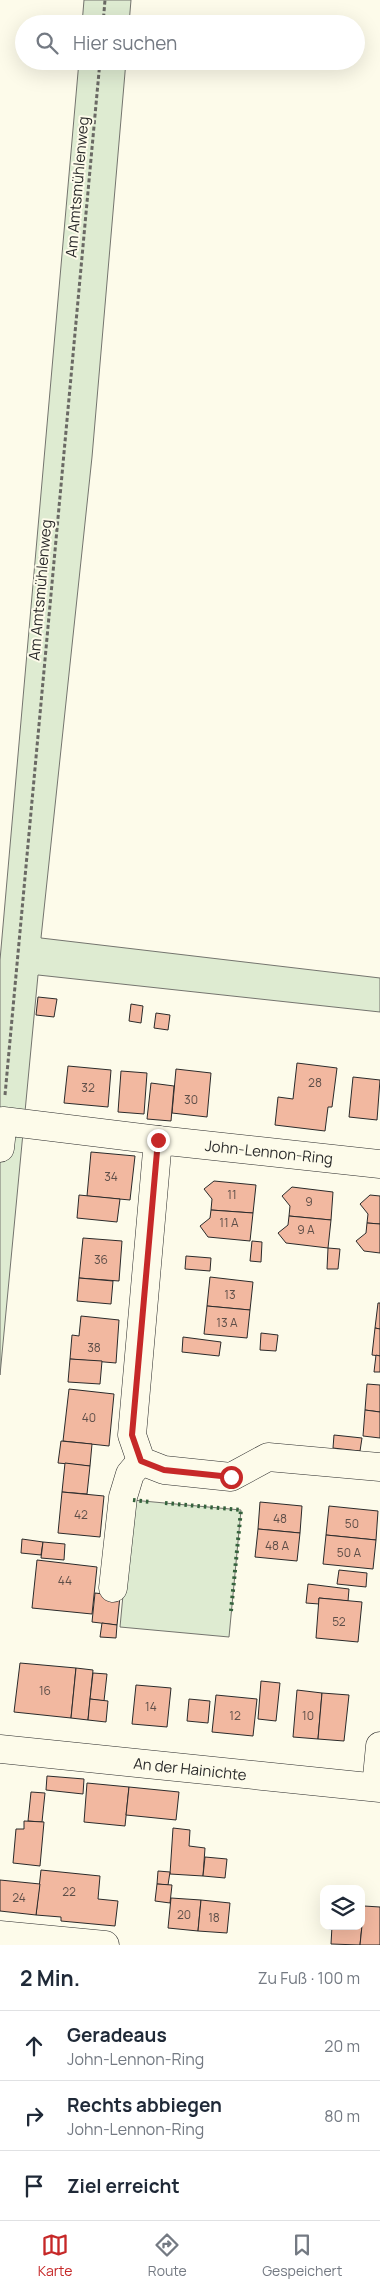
<!DOCTYPE html>
<html lang="de">
<meta charset="utf-8">
<style>
:root{--surface:#fff;--page:#f2f2f3;--text:#1f2937;--muted:#747a83;--line:#e0e1e3;--accent:#c62828}
body{margin:0;font-family:Manrope,sans-serif;background:var(--page);color:var(--text)}
.controls{position:absolute;right:15px;bottom:15px;display:grid;overflow:hidden;border-radius:10px;box-shadow:0 5px 20px #0002}
.controls button{width:45px;height:45px;display:grid;place-items:center;padding:0;border:0;border-bottom:1px solid var(--line);background:var(--surface);color:var(--text);font:25px sans-serif}
.stop{position:absolute;width:15px;height:15px;margin:-11px;border:4px solid #c62828;border-radius:50%;background:#fff}
.stop.end{background:#c62828;border-color:#fff;box-shadow:0 1px 5px #0008}
.list{margin:0;padding:0;list-style:none}
h2{display:flex;justify-content:space-between;align-items:center;height:65px;margin:0;padding:0 20px;font-size:21px}
h2 small{font-size:16px;font-weight:400;color:var(--muted)}
.list li{display:grid;grid-template-columns:32px 1fr auto;gap:15px;align-items:center;box-sizing:border-box;height:70px;padding:0 20px;border-top:1px solid var(--line)}
.list b{display:block;font-size:19px;white-space:nowrap}
.list p{margin:0;font-size:16px;white-space:nowrap;color:var(--muted)}
.list em{font-size:16px;font-style:normal;color:var(--muted)}
.icon{flex:none;width:28px;height:28px;fill:none;stroke:currentColor;stroke-width:2;stroke-linecap:round;stroke-linejoin:round}
.map{position:relative;flex:none;width:380px;height:1945px;overflow:hidden}
.search{position:absolute;background:var(--surface);box-shadow:0 5px 20px #0002;left:15px;right:15px;top:15px;height:55px;display:flex;align-items:center;gap:12px;box-sizing:border-box;padding:0 18px;border-radius:28px;color:var(--muted);font-size:19px}
.sheet{height:275px;background:var(--surface)}
nav{display:flex;justify-content:space-around;align-items:center;box-sizing:border-box;height:70px;border-top:1px solid var(--line);background:var(--surface);font-size:14px;color:var(--muted)}
nav a{display:grid;justify-items:center;gap:2px}
nav .on{color:var(--accent)}
.map>svg:first-child{display:block}
.green{fill:#deebd1;stroke:#74746e}
.building{fill:#f2b8a0;stroke:#2b2b2b}
.lines{fill:none;stroke-linecap:round;stroke-linejoin:round}
.minor-casing{stroke:#2b2b2b;stroke-width:29}
.path{stroke:#6a6964;stroke-width:3;stroke-dasharray:4 2.5;stroke-linecap:butt}
.minor{stroke:#fdfbea;stroke-width:28}
.hedge{stroke:#34623c;stroke-width:4;stroke-dasharray:2.5 4;stroke-linecap:butt}
.route{stroke:#c62828;stroke-width:6}
.labels{text-anchor:middle;dominant-baseline:central;stroke-width:4;stroke-linejoin:round;paint-order:stroke}
.number-label{font-size:12px;fill:#5d4e48}
.street-label{font-size:15px;fill:#2b2b2b;stroke:#fdfbea}
</style>
<div class="map">
<svg width="380" height="1945" viewBox="0 0 380 1945">
<rect width="100%" height="100%" fill="#fdfbea"/>
<g class="green">
<path d="M84 0H131L129 24H82Z"/>
<path d="M79 61H126L92 457 41 938 380 978V1012L38 975 0 1375V960Z"/>
<path d="M132 1500 241 1510 229 1637 120 1627Z"/>
</g>
<g class="building">
<path d="M38 997 57 999 54 1017 36 1015Z"/>
<path d="M131 1004 143 1006 141 1023 129 1021Z"/>
<path d="M156 1013 170 1015 168 1030 154 1028Z"/>
<path d="M297 1063 337 1068 332 1107H328L325 1131 275 1125 278 1097 293 1099Z"/>
<path d="M68 1066 111 1070 108 1107 64 1103Z"/>
<path d="M176 1069 211 1073 207 1117 172 1113Z"/>
<path d="M121 1071 147 1073 144 1114 118 1112Z"/>
<path d="M353 1077 380 1080 377 1120 349 1117Z"/>
<path d="M151 1083 174 1086 171 1121 147 1119Z"/>
<path d="M91 1152 135 1156 130 1200 87 1196Z"/>
<path d="M214 1181 256 1185 253 1213 211 1210 212 1199 204 1189Z"/>
<path d="M292 1187 333 1192 331 1220 289 1216 290 1206 282 1196Z"/>
<path d="M79 1195 120 1199 117 1222 77 1218Z"/>
<path d="M370 1195 380 1196V1224L367 1223 368 1214 360 1204Z"/>
<path d="M211 1210 253 1213 250 1241 208 1237 200 1226 210 1218Z"/>
<path d="M289 1216 331 1220 328 1248 286 1243 278 1233 288 1225Z"/>
<path d="M367 1223 380 1224V1253L364 1251 356 1241 366 1233Z"/>
<path d="M83 1238 122 1241 119 1281 79 1278Z"/>
<path d="M252 1241 262 1242 261 1262 250 1261Z"/>
<path d="M328 1248 340 1249 338 1269H327Z"/>
<path d="M186 1256 211 1258 210 1271 185 1269Z"/>
<path d="M210 1277 253 1282 250 1310 207 1306Z"/>
<path d="M79 1278 113 1281 111 1304 77 1301Z"/>
<path d="M378 1303H380V1329L375 1328Z"/>
<path d="M207 1306 250 1310 247 1338 204 1334Z"/>
<path d="M81 1316 119 1320 116 1363 70 1359 72 1335 79 1336Z"/>
<path d="M375 1328 380 1329V1356L372 1355Z"/>
<path d="M261 1333 278 1335 276 1351 260 1350Z"/>
<path d="M183 1337 221 1342 219 1356 182 1352Z"/>
<path d="M376 1355 380 1356V1372H374Z"/>
<path d="M70 1359 102 1361 100 1384 68 1382Z"/>
<path d="M367 1384 380 1385V1412L365 1410Z"/>
<path d="M69 1389 114 1394 109 1446 63 1441Z"/>
<path d="M365 1410 380 1412V1438L363 1436Z"/>
<path d="M334 1435 362 1438 360 1451 333 1448Z"/>
<path d="M61 1441 92 1444 90 1466 58 1463Z"/>
<path d="M65 1463 90 1466 87 1494 62 1492Z"/>
<path d="M62 1492 104 1496 100 1537 58 1533Z"/>
<path d="M260 1502 302 1506 300 1533 258 1529Z"/>
<path d="M329 1506 378 1511 376 1540 326 1535Z"/>
<path d="M258 1529 300 1533 297 1561 255 1557Z"/>
<path d="M326 1535 376 1540 373 1569 323 1564Z"/>
<path d="M22 1539 43 1542 41 1555 21 1553Z"/>
<path d="M43 1542 65 1544 64 1560 41 1558Z"/>
<path d="M37 1560 97 1567 92 1614 32 1608Z"/>
<path d="M339 1570 367 1573 366 1587 337 1584Z"/>
<path d="M308 1584 349 1589 348 1601 319 1598V1604L306 1603Z"/>
<path d="M95 1593 120 1596 117 1625 92 1622Z"/>
<path d="M319 1598 362 1602 358 1642 316 1638Z"/>
<path d="M102 1623 117 1625 116 1638 100 1637Z"/>
<path d="M20 1663 76 1668 71 1718 14 1712Z"/>
<path d="M76 1668 93 1670 88 1720 71 1718Z"/>
<path d="M93 1673 107 1674 104 1701 90 1699Z"/>
<path d="M261 1681 280 1683 276 1721 258 1719Z"/>
<path d="M136 1685 171 1688 167 1727 132 1724Z"/>
<path d="M297 1690 322 1693 318 1739 293 1737Z"/>
<path d="M322 1693 349 1695 344 1741 318 1739Z"/>
<path d="M216 1695 257 1699 253 1736 212 1732Z"/>
<path d="M90 1699 108 1701 106 1722 88 1720Z"/>
<path d="M189 1699 210 1701 208 1723 187 1721Z"/>
<path d="M47 1776 84 1779 83 1794 46 1790Z"/>
<path d="M87 1783 129 1787 125 1826 84 1822Z"/>
<path d="M129 1787 179 1792 176 1820 126 1815Z"/>
<path d="M31 1792 45 1793 42 1822 28 1821Z"/>
<path d="M24 1821 44 1822 40 1866 13 1863 16 1829H24Z"/>
<path d="M173 1828 190 1830 189 1846 205 1848 203 1876 170 1874Z"/>
<path d="M205 1857 227 1859 225 1878 203 1876Z"/>
<path d="M41 1870 100 1876 98 1899 118 1901 115 1926 61 1921V1917L36 1915Z"/>
<path d="M158 1871 170 1872 168 1885 157 1884Z"/>
<path d="M0 1880 40 1884 36 1915 0 1911Z"/>
<path d="M157 1884 172 1885 170 1903 155 1901Z"/>
<path d="M171 1898 201 1900 198 1931 168 1928Z"/>
<path d="M201 1900 230 1903 227 1933 198 1931Z"/>
<path d="M361 1906H364L360 1945 331 1944 332 1926H361Z"/>
<path d="M364 1906 380 1907V1945H360Z"/>
</g>
<g class="lines">
<g class="minor-casing">
<g id="minor">
<path d="M0 1148 3 1121 158 1140"/>
<path d="M380 1164 158 1140 132 1435 141 1461 164 1470 231 1477 268 1457 380 1467"/>
<path d="M113 1588 123 1497 130 1474 141 1461"/>
<path d="M0 1749 380 1788"/>
<path d="M376 1787 380 1746"/>
<path d="M0 1935 105 1945"/>
</g>
</g>
<g class="path">
<path d="M103 24 105 0"/>
<path d="M5 1095 100 61"/>
</g>
<use href="#minor" class="minor"/>
<g class="hedge">
<path d="M133 1500 151 1502"/>
<path d="M165 1503 241 1510 231 1611"/>
</g>
</g>
<g class="lines">
<path class="route" d="M158 1140 132 1435 141 1461 164 1470 231 1477"/>
</g>
<g class="labels">
<g class="number-label">
<text x="315" y="1082">28</text>
<text x="88" y="1087">32</text>
<text x="191" y="1099">30</text>
<text x="111" y="1176">34</text>
<text x="232" y="1194">11</text>
<text x="309" y="1201">9</text>
<text x="229" y="1222">11 A</text>
<text x="306" y="1229">9 A</text>
<text x="101" y="1259">36</text>
<text x="230" y="1294">13</text>
<text x="227" y="1322">13 A</text>
<text x="94" y="1347">38</text>
<text x="89" y="1417">40</text>
<text x="81" y="1514">42</text>
<text x="280" y="1518">48</text>
<text x="352" y="1523">50</text>
<text x="277" y="1545">48 A</text>
<text x="349" y="1552">50 A</text>
<text x="65" y="1580">44</text>
<text x="339" y="1621">52</text>
<text x="45" y="1690">16</text>
<text x="151" y="1706">14</text>
<text x="235" y="1715">12</text>
<text x="308" y="1715">10</text>
<text x="69" y="1891">22</text>
<text x="19" y="1897">24</text>
<text x="184" y="1914">20</text>
<text x="214" y="1917">18</text>
</g>
<g class="street-label">
<text transform="translate(77 187) rotate(-85)">Am Amtsmühlenweg</text>
<text transform="translate(40 590) rotate(-85)">Am Amtsmühlenweg</text>
<text transform="translate(269 1152) rotate(6)">John-Lennon-Ring</text>
<text transform="translate(190 1769) rotate(6)">An der Hainichte</text>
</g>
</g>
</svg>
<div class="controls">
<button><svg class="icon" aria-label="layers" viewBox="0 0 24 24"><path d="M12 4l9 5-9 5-9-5zM3 14l9 5 9-5"/></svg></button>
</div>
<div class="stop" style="left:231px;top:1477px"></div>
<div class="stop end" style="left:158px;top:1140px"></div>
<div class="search"><svg class="icon" aria-label="search" viewBox="0 0 24 24"><circle cx="10" cy="10" r="6"/><path d="M15 15l6 6"/></svg>Hier suchen</div>
</div>
<section class="sheet">
<h2>2 Min.<small>Zu Fuß · 100 m</small></h2>
<ul class="list">
<li><svg class="icon" aria-label="ahead" viewBox="0 0 24 24"><path d="M12 20V5M6 11l6-6 6 6"/></svg><div><b>Geradeaus</b><p>John-Lennon-Ring</p></div><em>20 m</em></li>
<li><svg class="icon" aria-label="right" viewBox="0 0 24 24"><path d="M7 20v-9h11M14 6l5 5-5 5"/></svg><div><b>Rechts abbiegen</b><p>John-Lennon-Ring</p></div><em>80 m</em></li>
<li><svg class="icon" aria-label="arrive" viewBox="0 0 24 24"><path d="M6 21V4h12l-3 4 3 4H6"/></svg><div><b>Ziel erreicht</b></div></li>
</ul>
</section>
<nav>
<a class="on"><svg class="icon" aria-label="map" viewBox="0 0 24 24"><path d="M3 6l6-2 6 2 6-2v14l-6 2-6-2-6 2zM9 4v14M15 6v14"/></svg>Karte</a>
<a><svg class="icon" aria-label="directions" viewBox="0 0 24 24"><path d="M12 3l9 9-9 9-9-9zM9 14v-3h6M13 9l2 2-2 2"/></svg>Route</a>
<a><svg class="icon" aria-label="saved" viewBox="0 0 24 24"><path d="M7 4h10v16l-5-4-5 4z"/></svg>Gespeichert</a>
</nav>
